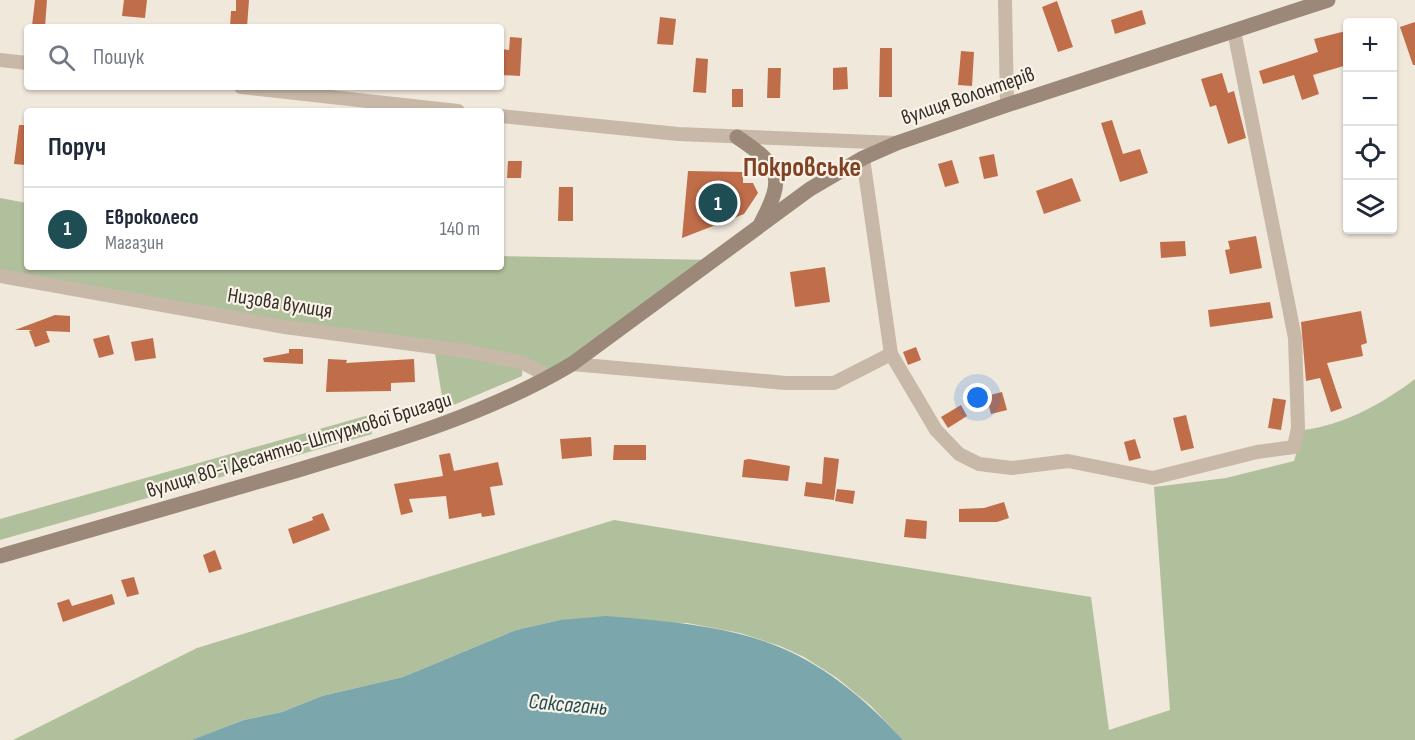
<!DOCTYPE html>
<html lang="uk">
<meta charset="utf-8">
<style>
:root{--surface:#fff;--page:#f2f2f3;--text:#1f2937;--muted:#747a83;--line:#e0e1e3;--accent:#1f4d54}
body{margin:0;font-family:"Sofia Sans Condensed",sans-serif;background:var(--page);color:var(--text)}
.controls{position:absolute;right:18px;top:18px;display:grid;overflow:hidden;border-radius:6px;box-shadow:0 2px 4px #0004}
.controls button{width:54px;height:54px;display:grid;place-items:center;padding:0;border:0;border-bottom:2px solid var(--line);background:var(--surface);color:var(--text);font:30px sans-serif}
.you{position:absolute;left:978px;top:398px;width:21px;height:21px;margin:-15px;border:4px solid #fff;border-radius:50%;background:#1a73e8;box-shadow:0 0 0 9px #1a73e833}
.badge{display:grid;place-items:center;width:39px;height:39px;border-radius:50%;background:var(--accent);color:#fff;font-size:20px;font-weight:700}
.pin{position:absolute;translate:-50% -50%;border:3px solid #fff;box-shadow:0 2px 6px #0006}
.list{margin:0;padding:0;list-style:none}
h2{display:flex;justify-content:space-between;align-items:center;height:78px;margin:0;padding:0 24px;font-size:26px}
h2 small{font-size:20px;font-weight:400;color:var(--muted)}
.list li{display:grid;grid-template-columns:39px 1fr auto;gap:18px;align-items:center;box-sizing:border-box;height:84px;padding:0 24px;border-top:2px solid var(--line)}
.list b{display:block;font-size:22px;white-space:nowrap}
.list p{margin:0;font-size:20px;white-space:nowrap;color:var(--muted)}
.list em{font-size:20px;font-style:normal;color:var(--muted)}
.icon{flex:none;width:33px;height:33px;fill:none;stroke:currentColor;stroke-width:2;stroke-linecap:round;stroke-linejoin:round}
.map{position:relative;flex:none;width:1415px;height:740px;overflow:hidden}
.search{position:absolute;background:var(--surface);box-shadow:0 2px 4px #0004;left:24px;top:24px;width:480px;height:66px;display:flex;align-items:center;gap:15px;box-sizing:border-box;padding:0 21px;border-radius:6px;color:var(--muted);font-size:22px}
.panel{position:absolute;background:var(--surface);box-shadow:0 2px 4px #0004;left:24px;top:108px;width:480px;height:162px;border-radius:6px}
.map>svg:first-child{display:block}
.green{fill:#b0bf9c}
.water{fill:#7ba7ac}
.building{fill:#c06e4a}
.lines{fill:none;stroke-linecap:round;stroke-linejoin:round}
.street{stroke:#c8b8a8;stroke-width:14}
.secondary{stroke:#9b8879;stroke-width:15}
.labels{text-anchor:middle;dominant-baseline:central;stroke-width:4.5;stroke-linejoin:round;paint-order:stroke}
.street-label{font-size:21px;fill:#352d28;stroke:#f8f2e7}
.water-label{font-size:22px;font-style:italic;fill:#1f4d54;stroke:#f8f2e7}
.district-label{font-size:27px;font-weight:bold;fill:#804125;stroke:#f8f2e7}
</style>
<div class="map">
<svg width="1415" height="740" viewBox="0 0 1415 740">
<rect width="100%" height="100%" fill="#f0e8db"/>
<g class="green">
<path d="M0 198 27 203V267H501V256L715 260 550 377 523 363 522 376 444 409 434 347 0 276Z"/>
<path d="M1415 379V740H903L871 706 837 678 804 657 780 646 740 633 687 623 560 620 516 630 403 677 322 696 282 712 244 720 191 740H13L197 648 614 520 1091 597 1109 730 1170 710 1154 487 1226 478 1294 461 1303 430C1344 425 1382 404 1415 379Z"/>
<path d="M369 415 372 434 0 540V519Z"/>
</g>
<path class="water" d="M606 616C742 627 806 636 903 740H191L244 720 282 712 322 696 403 677 516 630 560 620Z"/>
<g class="building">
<path d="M35 0H47L45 27 32 26Z"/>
<path d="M124 0H147L145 18 122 16Z"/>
<path d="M236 0H249L247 27H230L231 11H236Z"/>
<path d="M1057 1 1073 47 1058 52 1042 7Z"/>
<path d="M1142 10 1146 24 1115 34 1111 20Z"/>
<path d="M660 17 676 19 673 45 657 44Z"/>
<path d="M1415 22V65H1413L1400 27Z"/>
<path d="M1346 31 1347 65 1313 75 1319 94 1302 100 1294 75 1263 84 1259 71 1318 52 1314 39Z"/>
<path d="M510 37 522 38 520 76 501 75V49L509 50Z"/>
<path d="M880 48H892V97H879Z"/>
<path d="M961 51 974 52 972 86 958 85Z"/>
<path d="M696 58 708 59 706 93 693 92Z"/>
<path d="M847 67 848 89 833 90V68Z"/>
<path d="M768 68H781L780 98H767Z"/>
<path d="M1222 73 1228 93 1234 91 1246 138 1228 144 1216 105 1210 107 1201 79Z"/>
<rect x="732" y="89" width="11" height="18"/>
<path d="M1112 120 1123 154 1140 149 1148 173 1120 182 1101 123Z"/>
<path d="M19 125H27L26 165 14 164Z"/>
<path d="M994 154 998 176 984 179 979 157Z"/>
<path d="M952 160 959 183 945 187 938 164Z"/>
<path d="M508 161H522L521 178H507Z"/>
<path d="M688 171 743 172V183H753L758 193 744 214 682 238Z"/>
<path d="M1072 178 1081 201 1044 214 1036 191Z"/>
<path d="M559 187H573V221H558Z"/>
<path d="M1256 236 1262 268 1230 274 1225 250 1230 249 1228 241Z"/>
<path d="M1185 241 1186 256 1161 258 1160 242Z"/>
<path d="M825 267 830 302 795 307 790 272Z"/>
<path d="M1270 302 1273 318 1210 327 1208 310Z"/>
<path d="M1361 311 1367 343 1361 345 1363 356 1327 363 1342 408 1331 412 1320 378 1306 381 1301 322Z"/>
<path d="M55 315 70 316V332L46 331 50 342 35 347 29 331 32 330H15Z"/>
<path d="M109 335 114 354 99 358 93 339Z"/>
<path d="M153 338 156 358 135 361 131 342Z"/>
<path d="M916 347 921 360 908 365 903 352Z"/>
<path d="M289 349H303V364L264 362 263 358 289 353Z"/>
<path d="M328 359 347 360 346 363 414 359 415 382 391 383V391L326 392Z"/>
<path d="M1002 392 1007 410 991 414 986 396Z"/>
<path d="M1273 398 1286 400 1281 430 1268 428Z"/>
<path d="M961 405 967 416 948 428 941 417Z"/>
<path d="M1186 415 1194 448 1181 451 1173 418Z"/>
<path d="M591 437 592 456 562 459 560 439Z"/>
<path d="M1135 439 1141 458 1129 461 1124 442Z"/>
<path d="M614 445H646V460H613Z"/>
<path d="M450 453 454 471 498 462 503 485 490 487 495 515 482 517 481 513 449 519 446 496 409 499 413 512 401 515 394 484 443 476 439 455Z"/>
<path d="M824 457 839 459 834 500 804 496 806 482 822 484Z"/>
<path d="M749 459 790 466 788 481 742 477 744 460Z"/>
<path d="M837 489 855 491 853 504 835 501Z"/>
<path d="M1004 502 1009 518 997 522H959V509L984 508Z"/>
<path d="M323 513 330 530 293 544 288 529 313 520 312 517Z"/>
<path d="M906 519 927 521 926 539 904 537Z"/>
<path d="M215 550 222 569 209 573 203 555Z"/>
<path d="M134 577 139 594 127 597 121 580Z"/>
<path d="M112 594 115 604 63 622 57 603 69 599 72 606Z"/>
</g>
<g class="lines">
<g class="street">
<path d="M1005 0 1007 105"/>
<path d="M0 60 27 63"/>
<path d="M241 87 458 111"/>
<path d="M501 116 678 134 897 143"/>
<path d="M863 158 891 354 936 430 959 454 979 464 1012 468 1068 461 1153 478 1257 452 1294 447 1298 428 1295 338 1234 31"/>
<path d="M0 276 285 327 472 352 523 363 550 377"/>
<path d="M572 364 786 383H834L891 354"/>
</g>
<g class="secondary">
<path d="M737 137C780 166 786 176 761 223"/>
<path d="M0 556C96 528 192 501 288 473 385 444 485 416 572 364L810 189 863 158 897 143 1007 105 1328 0"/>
</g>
</g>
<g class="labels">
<g class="street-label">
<text transform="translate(968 96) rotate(-19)">вулиця Волонтерів</text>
<text transform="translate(280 303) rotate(9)">Низова вулиця</text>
<text transform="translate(299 445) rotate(-17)">вулиця 80-ї Десантно-Штурмової Бригади</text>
</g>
<g class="water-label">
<text transform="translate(568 705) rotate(5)">Саксагань</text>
</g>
<g class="district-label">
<text x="802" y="168">Покровське</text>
</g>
</g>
</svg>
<div class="controls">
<button>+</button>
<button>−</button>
<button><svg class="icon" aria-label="locate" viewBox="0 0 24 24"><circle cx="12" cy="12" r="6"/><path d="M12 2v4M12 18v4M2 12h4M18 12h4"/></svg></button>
<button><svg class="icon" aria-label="layers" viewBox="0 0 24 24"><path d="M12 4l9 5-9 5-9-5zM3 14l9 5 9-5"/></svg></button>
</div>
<div class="you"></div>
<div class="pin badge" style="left:718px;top:203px">1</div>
<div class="search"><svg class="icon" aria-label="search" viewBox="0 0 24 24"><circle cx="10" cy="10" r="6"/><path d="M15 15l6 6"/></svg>Пошук</div>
<section class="panel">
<h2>Поруч<small></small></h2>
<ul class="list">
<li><span class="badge">1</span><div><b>Евроколесо</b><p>Магазин</p></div><em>140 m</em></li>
</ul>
</section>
</div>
